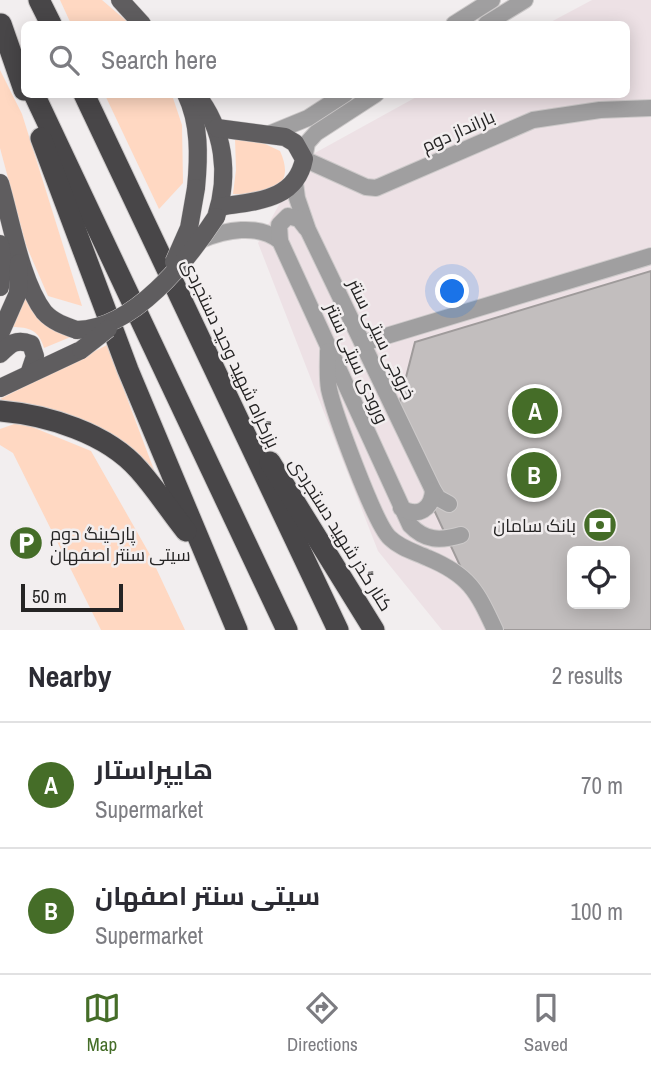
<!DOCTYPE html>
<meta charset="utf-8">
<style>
:root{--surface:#fff;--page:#f2f2f3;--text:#2b2b33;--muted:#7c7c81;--line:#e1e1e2;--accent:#456d28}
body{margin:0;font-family:"Archivo Narrow",Cairo,sans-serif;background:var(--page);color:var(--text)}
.controls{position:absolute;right:21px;bottom:21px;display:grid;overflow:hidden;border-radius:10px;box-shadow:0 4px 18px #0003}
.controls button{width:63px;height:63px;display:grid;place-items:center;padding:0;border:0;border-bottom:2px solid var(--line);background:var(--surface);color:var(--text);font:35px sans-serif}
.scale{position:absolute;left:21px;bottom:18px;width:102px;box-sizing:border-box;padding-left:7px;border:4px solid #252424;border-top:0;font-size:19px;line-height:24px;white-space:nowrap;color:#252424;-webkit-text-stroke:5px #f2eeef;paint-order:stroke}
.you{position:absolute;left:453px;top:292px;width:24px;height:24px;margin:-18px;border:5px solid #fff;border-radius:50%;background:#1a73e8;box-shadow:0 0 0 10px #1a73e833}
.badge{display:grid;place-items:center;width:46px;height:46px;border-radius:50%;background:var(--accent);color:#fff;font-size:23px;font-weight:700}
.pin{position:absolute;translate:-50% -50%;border:4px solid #fff;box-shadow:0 2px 7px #0006}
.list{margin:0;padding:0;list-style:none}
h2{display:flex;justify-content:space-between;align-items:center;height:91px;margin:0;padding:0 28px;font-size:30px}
h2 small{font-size:23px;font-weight:400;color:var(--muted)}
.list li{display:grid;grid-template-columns:46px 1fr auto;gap:21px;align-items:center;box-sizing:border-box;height:126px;padding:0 28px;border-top:2px solid var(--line)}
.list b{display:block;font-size:26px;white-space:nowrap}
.list p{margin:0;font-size:23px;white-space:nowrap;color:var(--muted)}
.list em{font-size:23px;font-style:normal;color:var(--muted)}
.icon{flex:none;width:38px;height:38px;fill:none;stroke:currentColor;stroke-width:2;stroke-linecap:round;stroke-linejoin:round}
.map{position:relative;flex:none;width:651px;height:630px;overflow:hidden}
.search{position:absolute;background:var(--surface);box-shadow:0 4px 18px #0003;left:21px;right:21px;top:21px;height:77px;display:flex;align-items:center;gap:18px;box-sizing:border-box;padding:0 24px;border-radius:10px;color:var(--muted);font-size:26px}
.sheet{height:343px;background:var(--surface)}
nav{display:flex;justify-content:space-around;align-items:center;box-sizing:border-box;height:98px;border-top:2px solid var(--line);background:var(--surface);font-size:19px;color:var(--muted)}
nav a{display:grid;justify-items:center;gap:4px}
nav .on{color:var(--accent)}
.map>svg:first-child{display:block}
.built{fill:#ede1e5;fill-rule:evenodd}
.green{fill:#ffd8c2}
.building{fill:#c2bebe;stroke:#9f9b9b;stroke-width:2;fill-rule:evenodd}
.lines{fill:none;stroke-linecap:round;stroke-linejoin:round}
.minor-casing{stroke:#cdcaca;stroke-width:18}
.major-casing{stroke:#cdcaca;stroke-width:19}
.highway-casing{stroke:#cdcaca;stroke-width:23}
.minor{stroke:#a09fa0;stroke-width:16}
.major{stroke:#5f5d5f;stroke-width:18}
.highway{stroke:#484648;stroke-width:21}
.major-bridge-casing{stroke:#cdcaca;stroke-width:19;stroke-linecap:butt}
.major-bridge{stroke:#5f5d5f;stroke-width:18}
.labels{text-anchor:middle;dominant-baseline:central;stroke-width:5;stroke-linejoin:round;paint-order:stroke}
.street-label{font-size:18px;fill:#252424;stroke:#f2eeef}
.poi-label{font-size:18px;fill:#252424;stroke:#f2eeef;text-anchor:end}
</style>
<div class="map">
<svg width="651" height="630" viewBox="0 0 651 630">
<rect width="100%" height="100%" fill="#f2eeef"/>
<path class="built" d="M592 0H651V630H442L378 551 258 243 304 159 420 95 626 94V24H547ZM572 551H625V604H572Z"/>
<g class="green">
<path d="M60 0H102L130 24H71Z"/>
<path d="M0 70 22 114 82 306 48 296 26 245 0 148Z"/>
<path d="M105 95H172L182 125 183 183 159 209Z"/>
<path d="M235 138 263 143 280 151C298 191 264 195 233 194L236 170Z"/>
<path d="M23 293C33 318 48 326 73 336L44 348C39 330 29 327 12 327Z"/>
<path d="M107 345 157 478 116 436 0 399Z"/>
<path d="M20 422 91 451 149 553 185 630H101L13 453 0 445V429Z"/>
</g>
<path class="building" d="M651 271V630H490L394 424 415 342ZM572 551H625V604H572Z"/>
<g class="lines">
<g class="minor-casing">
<g id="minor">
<path d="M454 24 492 0"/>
<path d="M486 24 525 0"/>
<path d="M376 94 316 133 307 143 304 159 366 187 376 188 533 120 600 110 651 108"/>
<path d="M269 134 308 118 345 94"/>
<path d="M295 183 297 198 308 230 433 490 438 498 449 504"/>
<path d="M201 240C225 230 258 223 280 241L410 525C425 541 440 541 461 535"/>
<path d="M280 241 279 225 288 216 299 219 306 228"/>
<path d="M363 343 651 256"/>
<path d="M328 351C328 363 327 377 329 389 334 412 375 525 390 538 400 548 415 552 428 558 469 575 477 591 495 630"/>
<path d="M401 508C419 518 432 509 433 490"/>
</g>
</g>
<g class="major-casing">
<g id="major">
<path d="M120 0 142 24"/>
<path d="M186 94C200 123 199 157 196 188"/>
<path d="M196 94C224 129 230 174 216 217"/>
<path d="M217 128 285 137 295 143 304 159C296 201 255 201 219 207"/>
<path d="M0 183C11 220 21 282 44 312 53 322 65 326 77 330"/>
<path d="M0 244 3 264 0 287"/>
<path d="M0 334 18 293 19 263"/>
<path d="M0 354C10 344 16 338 31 344L35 356 29 374"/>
<path d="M0 388 81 350"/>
</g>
</g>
<g class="highway-casing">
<g id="highway">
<path d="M39 0 51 24"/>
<path d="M1 24 24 90"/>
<path d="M34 94 287 630"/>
<path d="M84 94 338 630"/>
<path d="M41 138 128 370 237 630"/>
<path d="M0 411C47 415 107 433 139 470 156 489 170 511 186 531"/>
<path d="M270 462 374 630"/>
</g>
</g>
<use href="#minor" class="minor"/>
<use href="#major" class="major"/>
<use href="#highway" class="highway"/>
<g class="major-bridge-casing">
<g id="major-bridge">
<path d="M174 262 189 228 196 188"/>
<path d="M77 330C134 329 187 261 216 217"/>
<path d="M81 350 108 329"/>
</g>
</g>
<use href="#major-bridge" class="major-bridge"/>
</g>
<defs>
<g id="bank-disc" transform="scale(1.75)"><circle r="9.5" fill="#456d28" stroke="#f2eeef"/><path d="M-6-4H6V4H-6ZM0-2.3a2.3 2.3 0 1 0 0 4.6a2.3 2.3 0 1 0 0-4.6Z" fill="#fff"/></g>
<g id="parking-disc" transform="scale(1.75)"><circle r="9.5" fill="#456d28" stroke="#f2eeef"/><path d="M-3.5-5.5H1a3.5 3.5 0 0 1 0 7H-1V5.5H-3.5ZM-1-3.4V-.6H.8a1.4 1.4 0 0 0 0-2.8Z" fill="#fff"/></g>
</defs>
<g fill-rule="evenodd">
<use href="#bank-disc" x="600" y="525"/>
<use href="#parking-disc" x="26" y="543"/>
</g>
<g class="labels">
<g class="street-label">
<text transform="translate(458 131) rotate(-24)">بارانداز دوم</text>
<text transform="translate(382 339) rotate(64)">خروجی سیتی سنتر</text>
<text transform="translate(231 353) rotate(65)">بزرگراه شهید وحید دستجردی</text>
<text transform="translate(357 363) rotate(66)">ورودی سیتی سنتر</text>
<text transform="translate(341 534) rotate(58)">کنار گذر شهید دستجردی</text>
</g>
<g class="poi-label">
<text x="576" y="525">بانک سامان</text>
<text x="50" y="533" text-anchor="start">پارکینگ دوم<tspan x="50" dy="21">سیتی سنتر اصفهان</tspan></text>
</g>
</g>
</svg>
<div class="controls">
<button><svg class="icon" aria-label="locate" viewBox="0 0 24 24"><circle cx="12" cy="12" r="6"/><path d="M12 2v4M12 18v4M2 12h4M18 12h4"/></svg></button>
</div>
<div class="scale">50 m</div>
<div class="you"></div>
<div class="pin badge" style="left:535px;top:411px">A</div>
<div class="pin badge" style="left:534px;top:475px">B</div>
<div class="search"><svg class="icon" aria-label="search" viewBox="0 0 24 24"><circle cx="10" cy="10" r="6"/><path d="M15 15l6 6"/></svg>Search here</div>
</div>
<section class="sheet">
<h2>Nearby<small>2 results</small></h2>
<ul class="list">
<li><span class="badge">A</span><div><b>هایپراستار</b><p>Supermarket</p></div><em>70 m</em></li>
<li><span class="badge">B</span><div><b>سیتی سنتر اصفهان</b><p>Supermarket</p></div><em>100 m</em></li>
</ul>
</section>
<nav>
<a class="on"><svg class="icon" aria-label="map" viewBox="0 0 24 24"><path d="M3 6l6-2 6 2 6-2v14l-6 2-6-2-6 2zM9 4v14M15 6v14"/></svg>Map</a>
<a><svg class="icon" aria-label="directions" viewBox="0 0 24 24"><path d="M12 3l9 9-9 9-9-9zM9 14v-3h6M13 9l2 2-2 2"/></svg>Directions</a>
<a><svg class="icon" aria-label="saved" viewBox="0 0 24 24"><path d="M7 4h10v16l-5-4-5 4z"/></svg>Saved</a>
</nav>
